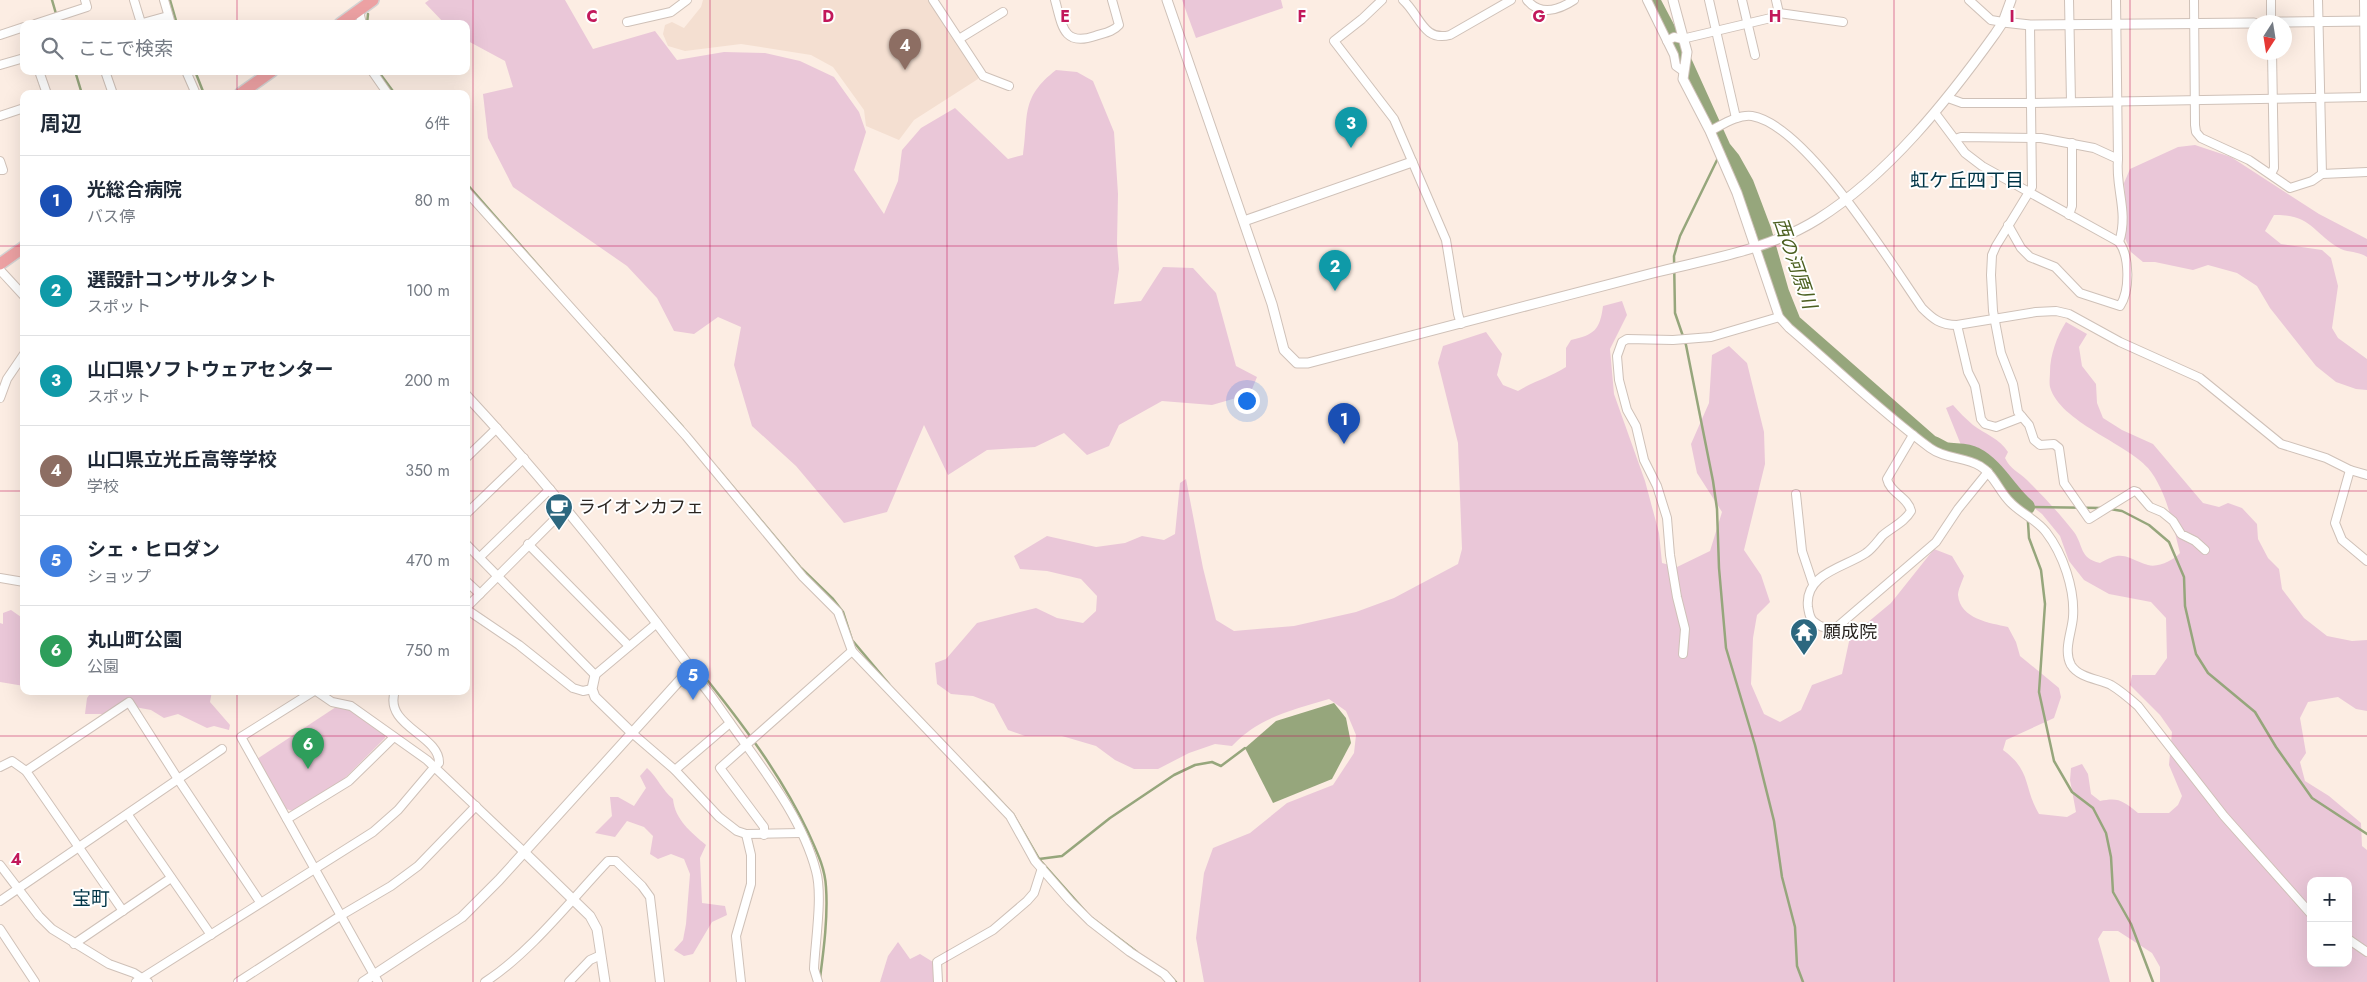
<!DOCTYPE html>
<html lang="ja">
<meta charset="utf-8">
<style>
:root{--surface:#fff;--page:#f2f2f3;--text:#1f2937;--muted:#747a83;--line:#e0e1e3;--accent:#2c677f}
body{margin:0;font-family:Jost,"Noto Sans JP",sans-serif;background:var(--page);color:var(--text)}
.controls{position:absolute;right:15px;bottom:15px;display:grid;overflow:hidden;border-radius:10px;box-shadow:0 5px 20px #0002}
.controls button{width:45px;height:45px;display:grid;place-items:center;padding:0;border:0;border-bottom:1px solid var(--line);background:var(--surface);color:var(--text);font:25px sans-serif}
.compass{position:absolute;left:2247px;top:15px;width:45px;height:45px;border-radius:50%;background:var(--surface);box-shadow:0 5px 20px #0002;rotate:192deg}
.you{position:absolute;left:1246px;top:400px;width:18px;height:18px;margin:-12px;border:4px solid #fff;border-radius:50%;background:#1a73e8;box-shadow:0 0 0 8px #1a73e833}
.badge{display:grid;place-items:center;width:32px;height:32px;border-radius:50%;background:var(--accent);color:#fff;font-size:16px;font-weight:700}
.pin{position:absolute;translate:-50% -41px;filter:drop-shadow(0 1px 2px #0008)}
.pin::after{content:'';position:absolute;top:26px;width:18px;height:15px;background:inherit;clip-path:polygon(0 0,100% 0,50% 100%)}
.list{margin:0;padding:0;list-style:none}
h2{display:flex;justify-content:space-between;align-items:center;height:65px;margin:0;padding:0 20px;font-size:21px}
h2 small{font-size:16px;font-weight:400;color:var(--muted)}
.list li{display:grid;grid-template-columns:32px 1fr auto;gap:15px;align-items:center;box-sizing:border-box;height:90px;padding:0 20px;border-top:1px solid var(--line)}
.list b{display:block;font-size:19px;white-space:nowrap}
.list p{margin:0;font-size:16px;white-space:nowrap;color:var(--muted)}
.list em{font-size:16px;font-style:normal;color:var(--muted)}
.icon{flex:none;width:28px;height:28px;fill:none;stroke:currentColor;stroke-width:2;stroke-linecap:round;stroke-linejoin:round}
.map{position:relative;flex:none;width:2367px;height:982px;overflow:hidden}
.search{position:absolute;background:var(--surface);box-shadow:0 5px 20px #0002;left:20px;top:20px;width:450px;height:55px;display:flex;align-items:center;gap:12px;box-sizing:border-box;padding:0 18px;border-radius:10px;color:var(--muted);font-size:19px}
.panel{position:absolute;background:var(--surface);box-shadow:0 5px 20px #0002;left:20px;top:90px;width:450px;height:605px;border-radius:10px}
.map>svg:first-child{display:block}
.built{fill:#f4dfd1}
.green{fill:#eac7d8;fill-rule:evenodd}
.water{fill:#96a67c}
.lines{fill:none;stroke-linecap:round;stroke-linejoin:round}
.stream{stroke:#96a67c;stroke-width:2.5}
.river{stroke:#96a67c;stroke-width:16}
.minor-casing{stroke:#cfc1b8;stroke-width:10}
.tertiary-casing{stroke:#cfc1b8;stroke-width:11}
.primary-casing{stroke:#d4d3d3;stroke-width:14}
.minor{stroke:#fff;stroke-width:8}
.tertiary{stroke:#fff;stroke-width:9}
.primary{stroke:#eca1a3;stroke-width:11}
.grid{fill:none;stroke:#c2185b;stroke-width:1;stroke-opacity:0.55}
.labels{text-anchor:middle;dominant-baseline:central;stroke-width:4;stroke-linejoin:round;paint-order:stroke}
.poi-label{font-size:18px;fill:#2a2521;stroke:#fff;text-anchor:start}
.neighbourhood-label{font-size:19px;fill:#003446;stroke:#fff}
.water-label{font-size:19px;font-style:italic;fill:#4b5f20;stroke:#fff}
.grid-label{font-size:16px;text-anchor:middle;font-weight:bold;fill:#c2185b;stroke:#fff;stroke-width:4;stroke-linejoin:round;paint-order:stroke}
</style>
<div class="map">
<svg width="2367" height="982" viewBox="0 0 2367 982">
<rect width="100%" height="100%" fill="#fcede3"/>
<path class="built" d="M703 0H930L978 73V79L914 120 899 140 866 126 864 110 833 67 811 55 741 44 685 51 668 46 663 34 665 25 672 22 684 28 701 7Z"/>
<g class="green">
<path d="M429 0H565L593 49 655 31 677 60 724 52 765 53 800 61 834 77 859 112 866 132 854 170 884 214 898 181 902 150 921 128 955 108 1008 159 1023 155C1029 115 1020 98 1056 70L1077 72 1093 81 1114 132 1118 194 1117 243 1119 269 1114 304 1141 301 1163 267 1193 268 1216 293 1236 366 1257 377 1250 394 1212 405 1162 401 1119 425 1109 446 1087 455 1064 433 1035 447 987 450 948 475 924 425 887 512 844 523 796 466 752 426 734 365 741 327 718 317 694 334 674 331 657 298 627 266 513 187 488 138 483 94 513 87 505 61 466 40V24H445L425 3Z"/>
<path d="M1182 0H1281L1283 8 1196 38Z"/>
<path d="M2195 145 2231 157 2319 214 2367 239V257C2358 251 2350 253 2341 249 2312 233 2312 214 2274 215L2265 231 2281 244 2322 250 2331 258 2338 286 2332 328 2338 338 2367 359V390L2356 389 2336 382 2316 366 2270 308 2257 286 2237 273 2208 265 2193 270 2155 262H2143L2131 252 2124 236 2126 209 2124 183 2130 169 2178 147Z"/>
<path d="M1622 301 1627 315 1610 349 1614 394 1645 481 1659 533 1662 563 1677 567 1710 551 1722 512 1697 473 1691 444 1709 403 1712 355 1729 346 1747 363 1764 432 1765 464 1744 550 1761 575 1770 602 1757 615 1753 638 1751 684 1764 714 1780 722 1801 710 1812 685 1842 674 1850 637 1891 603 1934 549 1952 556 1964 576C1962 582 1958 590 1958 595 1960 619 1990 623 2008 627L2016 642 2020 656 2059 688 2061 697 2054 718 2006 740 2003 750C2032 771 2023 787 2039 814L2067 817 2076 812 2070 780 2071 768 2082 764 2088 774 2091 794 2100 801C2119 797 2123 801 2138 813H2169L2178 805 2182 796 2169 765 2172 732 2160 715 2130 685 2132 675H2155L2167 658 2166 618 2151 602 2109 594 2084 580 2069 561 2060 536 2042 514 2010 489 1992 465 1961 445 1946 408 1953 405C1959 412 1966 419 1973 425 1985 434 2000 439 2008 452L2005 458C2010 469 2019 472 2027 480 2042 495 2061 515 2074 532 2084 546 2079 558 2100 563 2123 549 2126 558 2148 565 2158 568 2174 560 2180 553 2173 526 2167 491 2148 468 2126 443 2060 422 2050 387 2049 383 2050 376 2050 372 2050 355 2057 336 2066 322L2087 334 2079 347 2082 366 2096 384 2097 403 2103 418 2122 430 2153 444 2203 503 2219 507 2228 503 2242 508 2257 524 2258 539 2268 558 2279 569 2282 589 2304 618 2327 636 2352 641 2367 640V711L2356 709 2338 697 2308 702 2300 718 2306 753 2300 762 2305 781 2329 796 2361 823 2362 846 2367 850V982H2160V967L2152 953 2118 931H2103L2098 939 2110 982H1204L1196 938 1204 873 1213 848 1250 833 1287 803 1333 785 1354 753 1356 735 1346 711 1329 699C1293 710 1259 717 1232 746L1215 744 1189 753 1158 769H1134L1115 760 1096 746 1062 736H1025L1008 730 994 704 973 696 951 694 937 684 935 663 946 659 977 623 1036 608 1057 618 1083 623 1096 611 1097 596 1081 579 1047 571 1020 569 1014 556 1047 536 1096 547 1125 543 1142 536 1164 540 1175 534 1180 483 1186 479 1203 568 1216 620 1234 631 1294 626 1356 612 1394 598 1458 564 1462 549 1458 443 1438 363 1443 346 1486 332 1502 354 1497 375 1503 385 1518 391C1534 381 1551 377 1566 367V348L1571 340C1594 335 1600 330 1603 306ZM2311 881H2348V963H2311Z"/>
<path d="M11 610 21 617 24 616V686L0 682V623L3 624V613Z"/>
<path d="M92 691H212L210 702 230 725 229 730 214 726 207 728 178 714 164 718 151 710 119 704 105 714H85L87 698Z"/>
<path d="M336 707 349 710 385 733V738L344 779 293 811 286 809 257 759Z"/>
<path d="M647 768C658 778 662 790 673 799 675 820 691 832 706 845L700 858 702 903 725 906 727 915 712 922 693 954 684 956 674 950 683 940 686 924 690 874 684 859 671 854 658 859 650 854 653 836 644 827 627 821 615 837 595 833 612 816 610 797H618L634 806 646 788 640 776Z"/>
<path d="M898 942 910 959 920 954 933 962 936 982H880L888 956Z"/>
</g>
<path class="water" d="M1334 703 1346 718 1351 743 1332 779 1273 803 1245 748 1276 721Z"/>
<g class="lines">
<g class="stream">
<path d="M52 0 59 24"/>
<path d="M170 0 177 24"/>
<path d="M367 24 368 14"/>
<path d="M75 71 82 94"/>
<path d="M195 71 204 94"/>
<path d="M378 71 395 94"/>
<path d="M1718 158 1680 236 1674 256 1675 313 1686 345 1713 481 1717 509 1719 568 1726 648 1755 745 1774 821 1782 877 1795 927 1797 966 1803 982"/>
<path d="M466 183 557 287"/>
<path d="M603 338 683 427"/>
<path d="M718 469 801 568 833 599 843 612 852 640 889 684"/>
<path d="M2102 508 2027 507 2029 538 2041 570 2045 604 2039 692 2054 761 2072 792 2093 808 2106 833 2111 857 2113 892 2131 924 2153 982"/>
<path d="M2110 509 2122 511 2149 525 2169 542 2184 577 2185 606 2196 654 2208 673 2255 712 2276 747 2312 798 2367 834"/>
<path d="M700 671C741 722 780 773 808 832 816 850 825 867 826 887 828 916 824 948 820 978"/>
<path d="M983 782 1013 814 1039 859 1086 912"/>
<path d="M1039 859 1062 856 1110 818 1174 775 1195 765 1212 762 1221 766 1245 748"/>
<path d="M1092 918 1137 952"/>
<path d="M1167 972 1176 982"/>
</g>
<path class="river" d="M1652 0 1680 53 1723 148 1732 159 1746 184 1763 229 1781 292 1793 322 1931 443C1936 445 1941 448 1945 450 1956 452 1966 450 1975 455 1997 466 2009 492 2027 507"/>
<g class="minor-casing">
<g id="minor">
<path d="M134 0 141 23"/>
<path d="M164 0 171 24"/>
<path d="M933 0 983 76 1009 86"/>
<path d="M1055 0C1062 25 1063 47 1095 36 1104 33 1113 32 1119 25L1112 0"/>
<path d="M1382 0 1362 19 1334 41 1394 119 1446 240 1458 314 1461 324"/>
<path d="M1403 0C1420 15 1423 42 1450 35L1511 0"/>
<path d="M1527 0C1540 16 1559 10 1574 0"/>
<path d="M1647 0 1674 55 1676 66 1683 71"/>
<path d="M1709 0 1736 118"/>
<path d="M1742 0 1755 55"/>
<path d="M1776 0 1779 13"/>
<path d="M1969 0 1991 20 2003 22"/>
<path d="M2069 0 2071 102"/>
<path d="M2194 0 2195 125 2196 132 2201 138 2249 160 2290 188 2312 181 2322 174 2367 172"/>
<path d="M2271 0V22"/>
<path d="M2318 0 2322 174"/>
<path d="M2364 0 2365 97"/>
<path d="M359 11 362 24"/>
<path d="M627 22 671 12 687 0"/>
<path d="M35 24 87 7 85 0"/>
<path d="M139 24 168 16"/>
<path d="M2030 25 2032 187 1996 246 1992 255 1991 275 1993 311 2001 353 2013 384 2018 412 2029 425 2034 440 2040 445 2054 444 2059 448 2064 483 2089 519 2134 491 2137 492 2150 507 2162 512 2173 521 2181 534 2195 541 2205 550"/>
<path d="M0 35 24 27"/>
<path d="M959 39 1003 12"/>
<path d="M1667 41 1674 37 1682 39 1775 17 1779 13 1843 22"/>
<path d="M0 65 24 58"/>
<path d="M39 71 47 94"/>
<path d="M105 71 113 94"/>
<path d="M186 71 196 94"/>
<path d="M372 71 388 94"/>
<path d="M1948 98 1962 103H2031L2367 97"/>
<path d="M1935 113 1965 153 1982 166 2119 242C2130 257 2130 291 2120 306L2080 293 2055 267 2030 257 2021 248 2008 225"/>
<path d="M0 116 24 108"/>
<path d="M1710 131C1722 125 1738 114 1752 116 1806 125 1890 262 1922 308 1933 319 1940 325 1957 325L2036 312 2056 311 2069 314 2120 342 2200 378 2281 444 2326 458 2350 470 2367 475"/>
<path d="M1955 139 1961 137 2041 138 2094 148 2118 159 2116 0"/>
<path d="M2118 159C2115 188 2129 212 2119 242"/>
<path d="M0 161 3 170H0"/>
<path d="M2271 174 2274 168 2272 52"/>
<path d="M466 191 686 436 803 577 838 612 852 651 1010 816 1035 861 1070 901 1090 921 1130 952 1164 974 1171 982"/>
<path d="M2069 215 2072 206V143"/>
<path d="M1755 246 1779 317 1789 328C1836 368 1881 412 1930 448 1945 459 1965 457 1980 466 1994 474 1999 492 2011 503 2022 514 2037 520 2046 532 2063 554 2075 589 2073 617 2072 632 2063 650 2071 665 2079 678 2099 679 2111 685 2121 691 2129 698 2138 706L2224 816 2311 914"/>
<path d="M0 270 24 296"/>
<path d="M1957 325 1968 372 1975 386 1981 419 1985 424 1996 427 2022 417"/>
<path d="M0 398 7 379 24 354"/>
<path d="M1913 435 1887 479C1890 493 1908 497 1911 511 1904 523 1892 527 1882 536 1877 542 1872 549 1866 553 1846 567 1804 573 1808 607 1809 612 1809 617 1813 621 1821 628 1827 629 1837 627L1936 542 1958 509 1988 472"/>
<path d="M466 458 497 428"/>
<path d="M2350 470 2335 523 2342 540 2367 561"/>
<path d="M1796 494 1802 551 1813 584"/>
<path d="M466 514 524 458"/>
<path d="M466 544 595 675 657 623"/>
<path d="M528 544 629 646"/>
<path d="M480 557 550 489"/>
<path d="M0 578 24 582"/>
<path d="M466 581 480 594"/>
<path d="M466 608 565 509"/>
<path d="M466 609 519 645 573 688 583 691 592 689"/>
<path d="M1683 654 1685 629 1677 597 1670 555 1667 518 1657 486 1644 460 1636 426 1627 410 1619 380 1617 356 1622 342 1627 339 1673 340 1711 337 1779 317"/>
<path d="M689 670C706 686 717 705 731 724 762 768 802 817 816 871 823 896 815 942 814 969L818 982"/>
<path d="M314 691 241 737 378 982"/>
<path d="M316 691 332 702 351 706 427 760 524 852"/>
<path d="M632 733 675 770 719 817 737 831 746 834 800 833"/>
<path d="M0 767 12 761 26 771"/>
<path d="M675 770 730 723"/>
<path d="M128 815 211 935"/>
<path d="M287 819 349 781 394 737"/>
<path d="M764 835V827L720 768 852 651"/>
<path d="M0 865 39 916 52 929 109 964 134 973 148 982"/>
<path d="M0 901 222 749"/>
<path d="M123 911 26 771 129 702 178 779 260 902"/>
<path d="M0 929 35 982"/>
<path d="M2348 939 2367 952"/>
<path d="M74 944 171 878"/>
<path d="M136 982 373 832 398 810 431 771 439 763C440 735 383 726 395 691"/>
<path d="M238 982 340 916 391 886 418 866 476 806"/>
<path d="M485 982C530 953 571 900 608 861H616L642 886 650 897 660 982"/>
<path d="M569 982 590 960 601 955"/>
<path d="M741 982 736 936 751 884V855L746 834"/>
<path d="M938 982 937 962 993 930 1027 901 1034 893 1042 868"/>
</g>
</g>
<g class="tertiary-casing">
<g id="tertiary">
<path d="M1167 0 1272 304 1284 350 1297 363H1308C1423 332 1538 303 1653 273 1708 259 1769 250 1818 219 1888 175 1947 101 1995 34L2003 22 2011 0"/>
<path d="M1673 0 1687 52 1683 79 1710 131 1737 193 1755 246"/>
<path d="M2003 22 2030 25 2254 23"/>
<path d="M2278 22 2367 21"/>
<path d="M1244 221 1412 162"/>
<path d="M595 675 592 689 595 697 632 733"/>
<path d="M524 852 590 916 597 929 605 982"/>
<path d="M363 982 462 917 499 880 689 670 687 663C618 571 545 480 466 395"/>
</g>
</g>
<g class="primary-casing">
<g id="primary">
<path d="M340 24 373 0"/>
<path d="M240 94 272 71"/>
<path d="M0 264 24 247"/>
</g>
</g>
<use href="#minor" class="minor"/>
<use href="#tertiary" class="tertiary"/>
<use href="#primary" class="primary"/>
</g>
<path class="grid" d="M237 0V24M473 0V982M710 0V982M947 0V982M1184 0V982M1420 0V982M1657 0V982M1894 0V982M2130 0V982M237 71V94M0 246H24M466 246H2367M0 491H24M466 491H2367M237 691V982M0 736H2367"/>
<defs>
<g id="cafe-pin" transform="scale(1.4375)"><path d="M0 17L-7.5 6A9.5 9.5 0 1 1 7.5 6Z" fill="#2c677f" stroke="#fff"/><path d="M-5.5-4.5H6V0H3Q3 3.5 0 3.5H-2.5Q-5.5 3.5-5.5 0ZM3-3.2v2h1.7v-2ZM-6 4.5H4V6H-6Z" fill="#fff"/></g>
<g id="temple-pin" transform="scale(1.4375)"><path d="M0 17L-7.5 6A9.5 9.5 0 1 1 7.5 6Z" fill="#2c677f" stroke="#fff"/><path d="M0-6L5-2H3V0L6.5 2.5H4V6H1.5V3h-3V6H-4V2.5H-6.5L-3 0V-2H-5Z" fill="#fff"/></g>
</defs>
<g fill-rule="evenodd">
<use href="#cafe-pin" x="559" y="507"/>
<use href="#temple-pin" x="1804" y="632"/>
</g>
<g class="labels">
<g class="poi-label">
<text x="578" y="507">ライオンカフェ</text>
<text x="1823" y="632">願成院</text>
</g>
<g class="neighbourhood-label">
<text x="1967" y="180">虹ケ丘四丁目</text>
<text x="91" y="898">宝町</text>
</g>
<g class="water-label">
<text transform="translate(1795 263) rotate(71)">西の河原川</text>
</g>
</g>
<g class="grid-label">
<text x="592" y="22">C</text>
<text x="828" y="22">D</text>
<text x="1065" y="22">E</text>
<text x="1302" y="22">F</text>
<text x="1539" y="22">G</text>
<text x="1775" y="22">H</text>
<text x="2012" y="22">I</text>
<text x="16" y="865">4</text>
</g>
</svg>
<div class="controls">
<button>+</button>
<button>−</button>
</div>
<svg class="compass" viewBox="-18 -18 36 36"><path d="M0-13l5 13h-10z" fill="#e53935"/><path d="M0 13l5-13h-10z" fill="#747a83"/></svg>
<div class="you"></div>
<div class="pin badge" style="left:1344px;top:444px;background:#1a4fb4">1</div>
<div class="pin badge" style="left:1335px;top:291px;background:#0f9aa8">2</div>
<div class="pin badge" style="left:1351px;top:148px;background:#0f9aa8">3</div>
<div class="pin badge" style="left:905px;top:70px;background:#8d6e63">4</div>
<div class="pin badge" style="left:693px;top:700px;background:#3f7fe0">5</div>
<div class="pin badge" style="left:308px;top:769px;background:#2e9e5b">6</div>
<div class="search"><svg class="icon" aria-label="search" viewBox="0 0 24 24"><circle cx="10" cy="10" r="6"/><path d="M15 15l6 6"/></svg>ここで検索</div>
<section class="panel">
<h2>周辺<small>6件</small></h2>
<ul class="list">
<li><span class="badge" style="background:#1a4fb4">1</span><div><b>光総合病院</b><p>バス停</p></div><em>80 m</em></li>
<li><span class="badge" style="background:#0f9aa8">2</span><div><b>選設計コンサルタント</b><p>スポット</p></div><em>100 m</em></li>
<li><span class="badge" style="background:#0f9aa8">3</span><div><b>山口県ソフトウェアセンター</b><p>スポット</p></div><em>200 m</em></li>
<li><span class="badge" style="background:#8d6e63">4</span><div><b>山口県立光丘高等学校</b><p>学校</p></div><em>350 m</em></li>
<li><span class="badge" style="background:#3f7fe0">5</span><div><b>シェ・ヒロダン</b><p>ショップ</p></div><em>470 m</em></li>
<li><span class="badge" style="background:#2e9e5b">6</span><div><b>丸山町公園</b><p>公園</p></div><em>750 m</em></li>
</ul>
</section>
</div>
